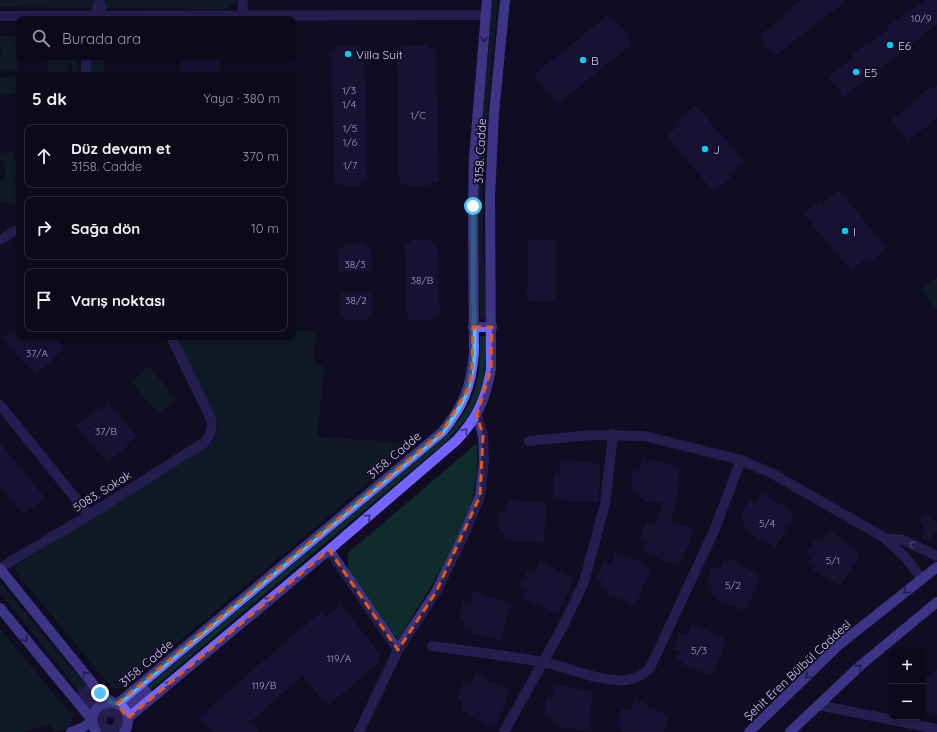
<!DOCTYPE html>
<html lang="tr">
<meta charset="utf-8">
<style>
:root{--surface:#0d091a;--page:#1b1727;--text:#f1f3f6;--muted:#9a9aa2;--line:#2d2a39}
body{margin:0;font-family:Quicksand,sans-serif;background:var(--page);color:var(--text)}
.controls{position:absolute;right:12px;bottom:12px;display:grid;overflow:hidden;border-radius:8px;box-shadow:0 2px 6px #0003}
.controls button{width:36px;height:36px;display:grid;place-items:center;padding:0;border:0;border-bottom:1px solid var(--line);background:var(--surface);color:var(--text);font:20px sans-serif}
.stop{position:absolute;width:12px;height:12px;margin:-9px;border:3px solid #4fc3f7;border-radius:50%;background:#fff}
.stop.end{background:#4fc3f7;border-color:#fff;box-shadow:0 1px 4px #0008}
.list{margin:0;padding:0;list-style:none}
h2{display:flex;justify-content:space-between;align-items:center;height:52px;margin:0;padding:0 16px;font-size:17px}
h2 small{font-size:13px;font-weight:400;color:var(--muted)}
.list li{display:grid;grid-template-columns:26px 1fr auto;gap:12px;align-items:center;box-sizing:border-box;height:64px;margin:0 8px 8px;padding:0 8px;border:1px solid var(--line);border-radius:8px}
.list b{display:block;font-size:15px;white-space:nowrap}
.list p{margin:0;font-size:13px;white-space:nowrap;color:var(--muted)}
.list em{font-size:13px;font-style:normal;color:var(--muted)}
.icon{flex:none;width:22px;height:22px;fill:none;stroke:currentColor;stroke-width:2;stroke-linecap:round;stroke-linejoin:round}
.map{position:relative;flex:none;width:937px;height:732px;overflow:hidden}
.search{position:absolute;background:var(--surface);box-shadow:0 2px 6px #0003;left:16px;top:16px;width:280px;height:44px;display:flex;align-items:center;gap:10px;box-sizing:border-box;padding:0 14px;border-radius:8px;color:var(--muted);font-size:15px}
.panel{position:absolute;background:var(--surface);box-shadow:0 2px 6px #0003;left:16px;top:72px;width:280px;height:268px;border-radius:8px}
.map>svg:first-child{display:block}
.green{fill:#0f2b2c}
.building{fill:#231744}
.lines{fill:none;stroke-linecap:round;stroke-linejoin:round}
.street{stroke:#3d3483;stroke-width:10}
.secondary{stroke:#7364ff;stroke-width:10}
.oneway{stroke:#382f7a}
.oneway2{stroke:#8279bb}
.route{stroke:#4fc3f7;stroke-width:5}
.marked{fill:none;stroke:#e8590c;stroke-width:3;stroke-dasharray:8 5;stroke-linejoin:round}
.poi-dot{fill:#00cdf8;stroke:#110c22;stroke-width:1.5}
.labels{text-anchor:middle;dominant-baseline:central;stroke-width:3.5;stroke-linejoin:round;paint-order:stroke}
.number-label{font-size:10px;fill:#a9a0d0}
.poi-label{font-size:12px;fill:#d6cdff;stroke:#110c22;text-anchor:start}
.street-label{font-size:12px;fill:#d6cdff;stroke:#110c22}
</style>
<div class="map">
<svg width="937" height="732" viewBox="0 0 937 732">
<rect width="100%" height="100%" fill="#110c22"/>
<g class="green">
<path d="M0 0H238L234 4 224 9 0 7Z"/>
<path d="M493 0H498C493 62 485 123 483 185 482 229 485 274 486 319H480C479 274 477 229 478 185 480 123 487 61 493 0Z"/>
<path d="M0 36H17V70L0 71V59H1Z"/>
<path d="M47 57H78L79 75H73L72 64 68 65 69 75H48Z"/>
<path d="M91 57H104L105 75H91Z"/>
<path d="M19 76V94L0 95V77Z"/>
<path d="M14 152V162H19V179H14L15 188H19V207L0 201V181H5L4 160H0V153Z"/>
<path d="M937 277V310L921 290Z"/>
<path d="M293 331H313L318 336C315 349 308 352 317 365L324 367 317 437 400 442V456L127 685 115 689 110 686 16 572 15 568 17 565 211 444C218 436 219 429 217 419L175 337H293Z"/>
<path d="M480 336H486C487 385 480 410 443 444L147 693 144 689 448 433C478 400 480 378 480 336Z"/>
<path d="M149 366 176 400 158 414 131 381Z"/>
<path d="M477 443V471L472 504 454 549 398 640 348 570V553Z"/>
<path d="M0 582 66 662 90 688 81 696 60 667 0 593Z"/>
<path d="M0 629 69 712 73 710C76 722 66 732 54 732L51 724 24 732H0Z"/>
</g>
<g class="building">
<path d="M800 0H847L776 55 770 48 767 50 762 43 764 41 760 35 786 14 784 13Z"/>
<path d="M925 0H937V24L844 97 828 77 854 56 852 54 866 44 867 45 889 29 887 27 912 8 913 10Z"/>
<path d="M608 15 615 23 617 21 629 36 627 38 632 44 558 104 551 96V97L534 75Z"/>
<path d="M357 45 361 49H364L367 181H364L361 185H341L337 182H335L331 50H334L337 46Z"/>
<path d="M403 45H429L431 49H436L438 182H432L430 185H406L399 181 397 49Z"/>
<path d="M182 57H209L221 59 218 75H179Z"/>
<path d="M937 85V118L908 141 891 120 917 100 916 98 930 88 931 89Z"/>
<path d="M696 105 744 162 729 175 731 178 714 192 666 136 681 124 678 120Z"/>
<path d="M839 190 887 248 868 263 866 259 851 271 804 214 821 200 824 203Z"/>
<path d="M413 240H431L434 245H437L440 315 436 316 432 320 413 321 407 317 405 246Z"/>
<path d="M528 240H556V302L527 301Z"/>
<path d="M364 243 368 247H371L372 271 339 272 338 248H341L344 244Z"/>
<path d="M372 292V316H369L366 320H346L343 317H340L339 293Z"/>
<path d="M19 325V337H55L65 348 53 358 54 359 35 375 3 338Z"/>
<path d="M108 402 137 436 126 445 127 447 107 463 76 426 97 409 98 411Z"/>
<path d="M0 443 45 498 23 515 0 486Z"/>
<path d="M642 459 676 465 680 468 675 510 670 520 690 528 694 532 679 567 642 551 647 542 640 539 647 522 654 525 663 503 643 501 644 498 637 497V490L631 489 633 471H640Z"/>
<path d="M561 460H573V462L595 463 600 465 599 502H567V499H553V473H560Z"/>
<path d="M762 493 791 511 794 516 775 548 747 532 748 530 742 526 746 520 740 516 749 500 755 504Z"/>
<path d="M507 500 546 503 544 543 512 542V539H505V532L498 531 499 513H506Z"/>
<path d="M926 513 931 519 937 522V532L933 535 930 542 921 538 924 531 923 525 918 519Z"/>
<path d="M829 530 857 550 860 555 840 586 812 569 814 567 808 563 812 556 806 553 816 537 822 541Z"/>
<path d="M615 552 638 562 639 558 650 572 635 606 605 593 606 591 600 588 602 581 596 578 603 561 610 564Z"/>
<path d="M725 558 737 562 736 564 757 573 760 577 745 611 715 599 716 596 710 593 712 586 706 584 713 567 720 569Z"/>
<path d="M540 560 552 566 551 567 571 576 574 581 558 614 522 598 527 589 520 586 528 569 535 572Z"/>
<path d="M473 591 485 594V596L506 601 510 605 501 641 470 633V630L463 629 465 621 458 620 463 602 470 603Z"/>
<path d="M341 604 380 654 379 662 328 706 302 676 250 722 259 732H212L199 717 300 629 301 630 322 611 327 616Z"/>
<path d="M692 623 723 638 726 642 712 676 682 664 683 661 676 658 679 651 673 649 680 632 687 635Z"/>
<path d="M937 669V714L922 711V681Z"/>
<path d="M475 673 487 678 486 680 507 688 510 693 495 727 465 714 467 712 460 709 463 702 457 699 464 682 470 685Z"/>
<path d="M554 685 567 686V688L589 690 593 693 589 730 557 727V724L550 723 551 716 544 715 546 697H553Z"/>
<path d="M635 699 647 704 646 706 666 714 669 719 664 732H621L622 728 616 725 623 708 630 711Z"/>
</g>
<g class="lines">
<g class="street">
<rect x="97" y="5" width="4" height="3"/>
<path d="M0 16 486 15"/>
<path d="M242 17 243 0"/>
<path d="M86 57V75"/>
<path d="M0 240 13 232 19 230"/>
<path d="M0 405 89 515"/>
<path d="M529 441 591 435 644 436 741 460 773 474 885 538 905 557 922 579"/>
<path d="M885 538 903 540 937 556"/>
<path d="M329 550 398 650"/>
<path d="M0 568 89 515 205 442C211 435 213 428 211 419L171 337"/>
<path d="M432 646C468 651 505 655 542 662 569 667 597 682 626 680 636 679 643 675 650 668L714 531 741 460"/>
<path d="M90 688 97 696 87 704 81 696Z"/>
<path d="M144 689 147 693 130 707 127 703Z"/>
<path d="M818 705 937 729"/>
<circle cx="110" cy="721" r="9"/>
<path d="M359 732 398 650 436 592 462 539 480 496 484 461 483 436 477 415"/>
<path d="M504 732 562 628 584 582 605 504 613 434"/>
</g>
<g class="secondary">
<path d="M473 327H492"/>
<path d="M0 569 97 689 111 702"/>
<path d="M0 608 92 720"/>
<path d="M117 704 442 432C463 407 471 387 474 353L473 206 474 158 487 0"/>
<path d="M128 718 329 550 457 440C477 418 486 399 491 369L490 196 494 113 505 0"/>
<path d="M71 732C80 729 86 727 92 720"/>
<path d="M96 732C80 707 118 690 127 714 129 720 128 727 124 732"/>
<path d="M749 732 840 644 937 567"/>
<path d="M790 732 861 665 937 602"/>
</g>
</g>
<defs><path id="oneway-chevron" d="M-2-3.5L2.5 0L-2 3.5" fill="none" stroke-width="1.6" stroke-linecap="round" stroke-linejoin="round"/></defs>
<g class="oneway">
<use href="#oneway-chevron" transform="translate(484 39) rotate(95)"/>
<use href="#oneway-chevron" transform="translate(465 431) rotate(-49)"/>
<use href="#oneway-chevron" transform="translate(368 517) rotate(-41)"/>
<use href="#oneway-chevron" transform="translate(906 591) rotate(141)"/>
<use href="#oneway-chevron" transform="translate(269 600) rotate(-40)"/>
<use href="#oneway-chevron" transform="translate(25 639) rotate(51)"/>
<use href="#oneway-chevron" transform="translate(859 667) rotate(-42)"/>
<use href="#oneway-chevron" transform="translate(85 674) rotate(-129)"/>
<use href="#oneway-chevron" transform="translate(808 676) rotate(136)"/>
<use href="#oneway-chevron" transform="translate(169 684) rotate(-40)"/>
</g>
<use class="oneway2" href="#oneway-chevron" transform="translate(912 544) rotate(-154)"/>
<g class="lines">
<path class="route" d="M100 693 111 702 117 704 442 432C463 406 471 387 474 353L473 206"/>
</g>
<path d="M0 0H937V732H0ZM473 327H492L491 369 477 415 483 436 480 496 436 592 398 650 329 550 128 718 117 704 442 432 468 389 472 373Z" fill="#110c22" fill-opacity=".55" fill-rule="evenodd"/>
<path class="marked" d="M473 327H492L491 369 477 415 483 436 480 496 436 592 398 650 329 550 128 718 117 704 442 432 468 389 472 373Z"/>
<g class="poi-dot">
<circle cx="890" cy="45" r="4"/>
<circle cx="348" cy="54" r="4"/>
<circle cx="583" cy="60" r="4"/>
<circle cx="856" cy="72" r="4"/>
<circle cx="705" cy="149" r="4"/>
<circle cx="845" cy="231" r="4"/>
</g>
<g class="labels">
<g class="number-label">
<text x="921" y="18">10/9</text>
<text x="349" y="90">1/3</text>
<text x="349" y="104">1/4</text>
<text x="418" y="115">1/C</text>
<text x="350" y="128">1/5</text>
<text x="350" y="142">1/6</text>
<text x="350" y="165">1/7</text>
<text x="355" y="264">38/3</text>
<text x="422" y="280">38/B</text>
<text x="356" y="300">38/2</text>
<text x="37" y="353">37/A</text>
<text x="106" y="431">37/B</text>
<text x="767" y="523">5/4</text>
<text x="833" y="560">5/1</text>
<text x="733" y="585">5/2</text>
<text x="699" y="650">5/3</text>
<text x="339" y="658">119/A</text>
<text x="264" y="685">119/B</text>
</g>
<g class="poi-label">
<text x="898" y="45">E6</text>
<text x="356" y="54">Villa Suit</text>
<text x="591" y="60">B</text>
<text x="864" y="72">E5</text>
<text x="713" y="149">J</text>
<text x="853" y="231">I</text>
</g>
<g class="street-label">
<text transform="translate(480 151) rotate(-87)">3158. Cadde</text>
<text transform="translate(394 455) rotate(-40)">3158. Cadde</text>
<text transform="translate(102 491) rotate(-32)">5083. Sokak</text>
<text transform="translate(146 663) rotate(-40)">3158. Cadde</text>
<text transform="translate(797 670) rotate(-43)">Şehit Eren Bülbül Caddesi</text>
</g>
</g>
</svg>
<div class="controls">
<button>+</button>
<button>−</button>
</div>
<div class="stop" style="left:473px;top:206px"></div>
<div class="stop end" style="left:100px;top:693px"></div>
<div class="search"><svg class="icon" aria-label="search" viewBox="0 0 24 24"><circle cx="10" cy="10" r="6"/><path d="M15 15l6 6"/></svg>Burada ara</div>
<section class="panel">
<h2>5 dk<small>Yaya · 380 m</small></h2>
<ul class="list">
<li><svg class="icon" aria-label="ahead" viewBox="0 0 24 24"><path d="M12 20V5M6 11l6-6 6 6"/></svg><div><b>Düz devam et</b><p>3158. Cadde</p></div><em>370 m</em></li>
<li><svg class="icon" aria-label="right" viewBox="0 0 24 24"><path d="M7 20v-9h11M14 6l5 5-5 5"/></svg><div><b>Sağa dön</b></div><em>10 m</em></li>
<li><svg class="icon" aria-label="arrive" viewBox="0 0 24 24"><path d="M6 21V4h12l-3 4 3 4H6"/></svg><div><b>Varış noktası</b></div></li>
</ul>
</section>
</div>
